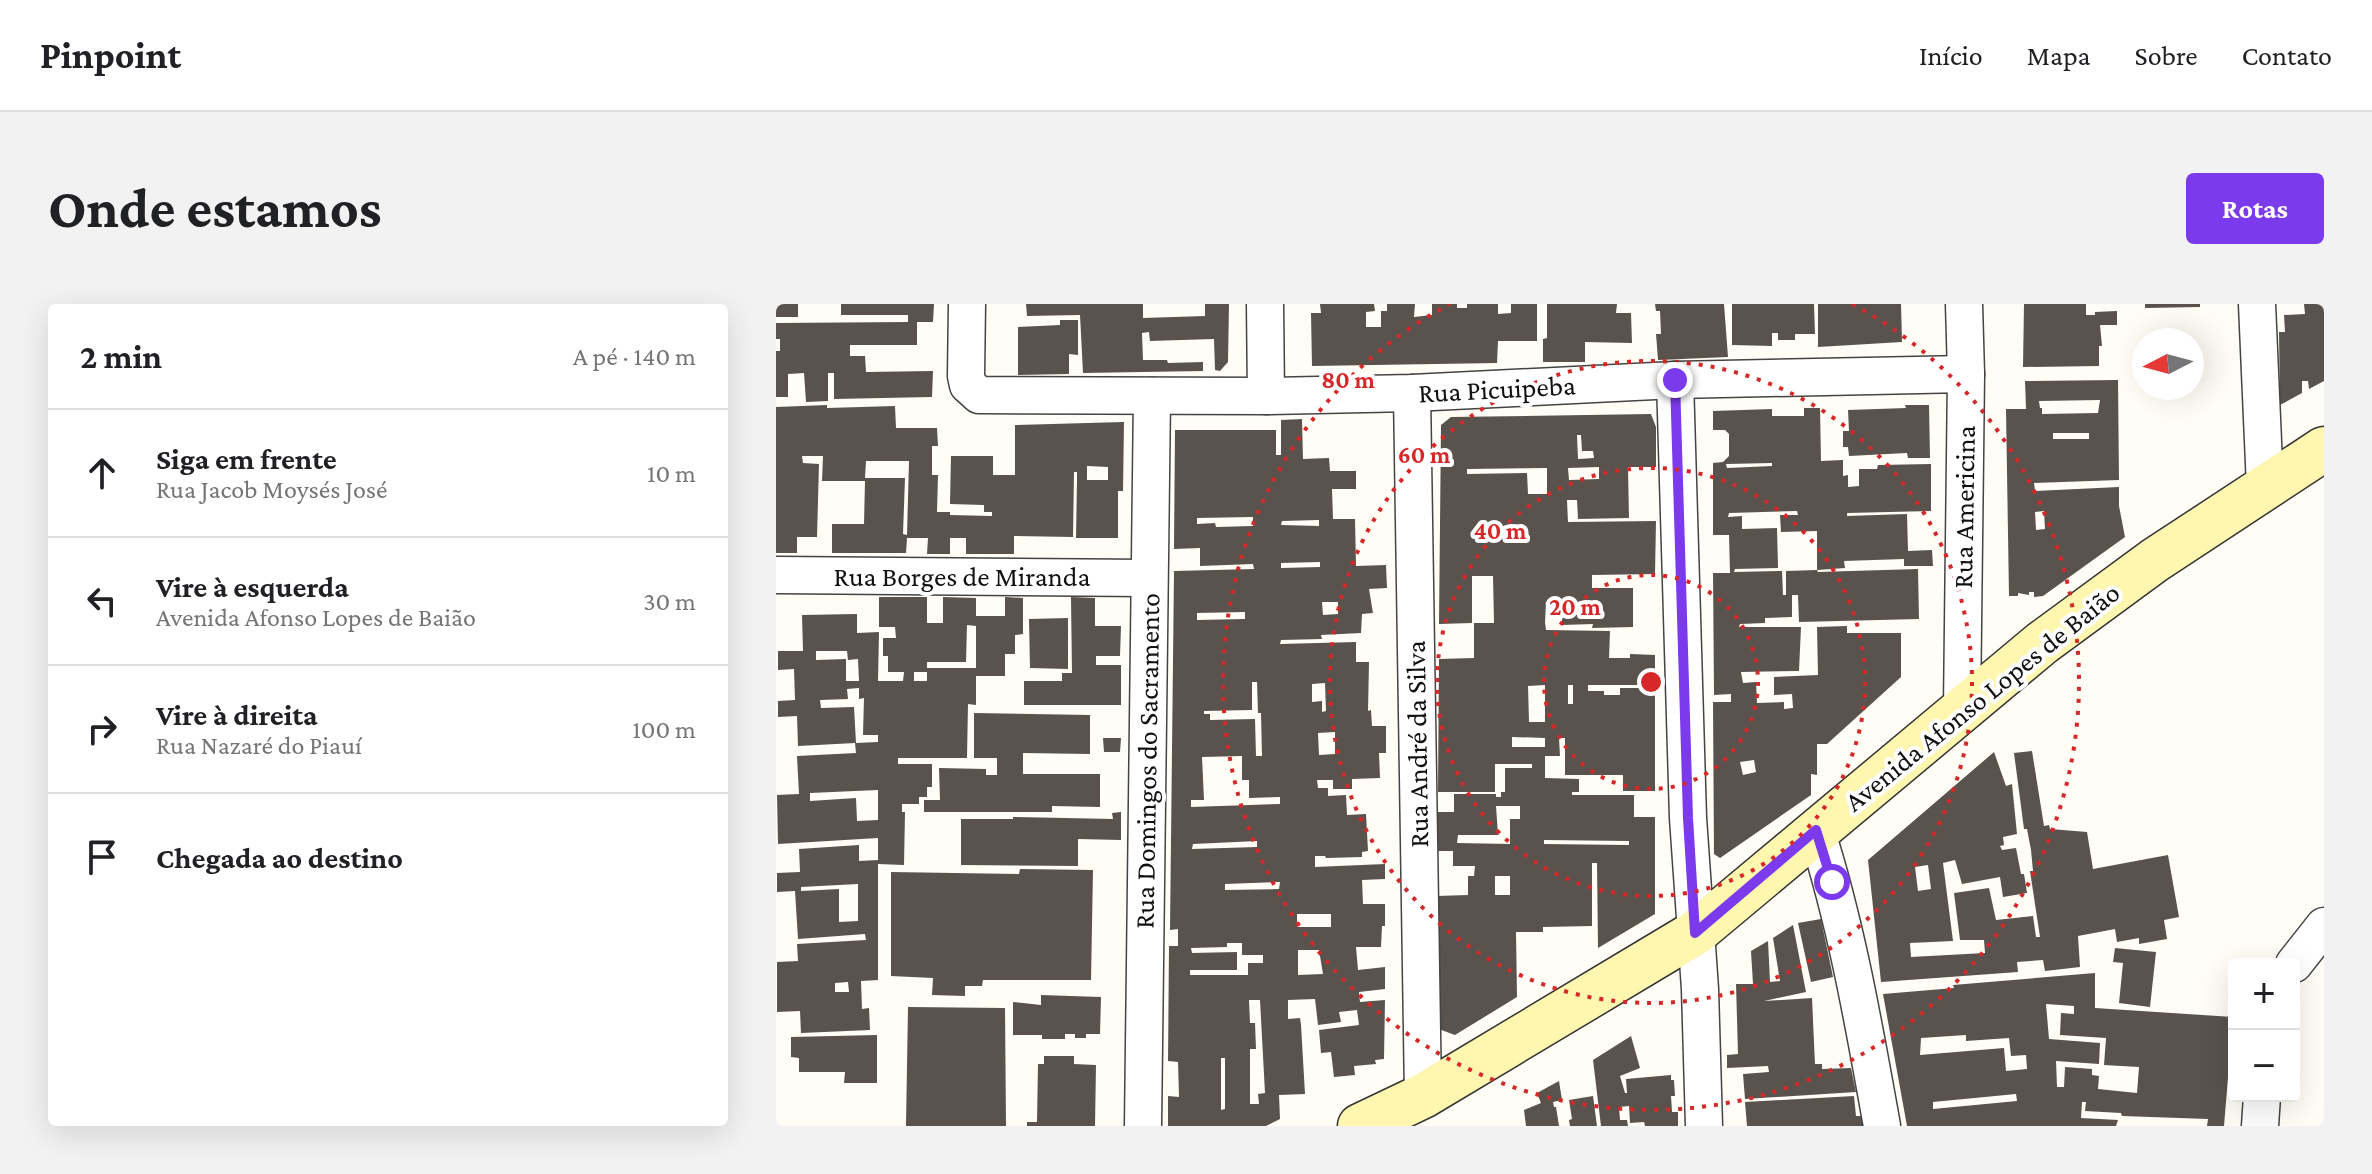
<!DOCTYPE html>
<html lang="pt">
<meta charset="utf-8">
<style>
:root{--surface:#fff;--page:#f2f2f2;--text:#202124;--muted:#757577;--line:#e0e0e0;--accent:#7c3aed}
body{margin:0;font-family:"Crimson Pro",serif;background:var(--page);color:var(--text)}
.controls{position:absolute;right:24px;bottom:24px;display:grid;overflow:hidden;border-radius:8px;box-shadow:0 8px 32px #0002}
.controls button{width:72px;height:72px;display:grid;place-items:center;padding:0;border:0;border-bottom:2px solid var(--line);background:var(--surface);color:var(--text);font:40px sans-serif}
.compass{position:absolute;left:1356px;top:24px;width:72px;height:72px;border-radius:50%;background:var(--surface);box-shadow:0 8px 32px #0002;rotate:264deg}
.stop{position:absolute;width:24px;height:24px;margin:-18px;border:6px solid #7c3aed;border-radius:50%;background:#fff}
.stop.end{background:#7c3aed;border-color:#fff;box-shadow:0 2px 8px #0008}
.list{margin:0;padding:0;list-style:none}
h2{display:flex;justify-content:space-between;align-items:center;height:104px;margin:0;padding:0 32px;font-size:34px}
h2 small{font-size:26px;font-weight:400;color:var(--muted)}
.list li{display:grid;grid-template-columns:52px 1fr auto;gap:24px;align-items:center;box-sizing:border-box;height:128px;padding:0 32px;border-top:2px solid var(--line)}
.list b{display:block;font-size:30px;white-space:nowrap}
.list p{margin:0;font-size:26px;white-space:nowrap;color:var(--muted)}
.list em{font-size:26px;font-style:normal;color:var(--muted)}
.icon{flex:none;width:44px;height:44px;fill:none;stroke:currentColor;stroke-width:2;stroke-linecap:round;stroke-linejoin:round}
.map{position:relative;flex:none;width:1548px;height:822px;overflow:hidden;border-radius:8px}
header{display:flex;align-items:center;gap:48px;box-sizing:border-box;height:112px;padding:0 40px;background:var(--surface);border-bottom:2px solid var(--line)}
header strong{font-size:38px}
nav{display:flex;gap:44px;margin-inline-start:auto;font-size:28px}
.intro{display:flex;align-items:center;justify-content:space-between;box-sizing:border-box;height:192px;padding:0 48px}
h1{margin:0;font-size:56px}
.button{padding:20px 36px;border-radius:8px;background:var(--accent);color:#fff;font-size:28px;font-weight:700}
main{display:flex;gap:48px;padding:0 48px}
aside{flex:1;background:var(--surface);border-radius:8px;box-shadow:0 8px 32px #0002}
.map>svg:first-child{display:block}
.building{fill:#5a524d;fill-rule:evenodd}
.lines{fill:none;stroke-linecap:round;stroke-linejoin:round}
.street-casing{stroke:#444;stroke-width:39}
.secondary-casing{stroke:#333;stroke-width:47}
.street{stroke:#fff;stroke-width:36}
.secondary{stroke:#fff6b0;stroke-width:44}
.route{stroke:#7c3aed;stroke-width:10}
.ring{fill:none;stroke:#d62828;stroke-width:4;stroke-dasharray:4 8}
.labels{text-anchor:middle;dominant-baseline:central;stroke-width:8;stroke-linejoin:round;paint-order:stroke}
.street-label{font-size:28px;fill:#111;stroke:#fff}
.centre{fill:#d62828;stroke:#fff;stroke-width:4}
.ring-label{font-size:24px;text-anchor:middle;font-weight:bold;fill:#d62828;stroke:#fff;stroke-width:8;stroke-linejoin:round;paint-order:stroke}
</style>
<header>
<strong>Pinpoint</strong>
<nav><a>Início</a><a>Mapa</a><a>Sobre</a><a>Contato</a></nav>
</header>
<div class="intro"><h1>Onde estamos</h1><a class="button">Rotas</a></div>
<main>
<aside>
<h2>2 min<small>A pé · 140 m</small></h2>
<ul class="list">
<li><svg class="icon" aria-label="ahead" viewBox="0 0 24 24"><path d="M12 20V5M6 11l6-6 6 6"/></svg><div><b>Siga em frente</b><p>Rua Jacob Moysés José</p></div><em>10 m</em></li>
<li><svg class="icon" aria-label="left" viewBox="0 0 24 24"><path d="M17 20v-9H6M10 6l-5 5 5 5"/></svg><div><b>Vire à esquerda</b><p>Avenida Afonso Lopes de Baião</p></div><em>30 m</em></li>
<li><svg class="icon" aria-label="right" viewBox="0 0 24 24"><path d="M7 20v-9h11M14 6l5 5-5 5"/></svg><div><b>Vire à direita</b><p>Rua Nazaré do Piauí</p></div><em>100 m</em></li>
<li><svg class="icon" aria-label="arrive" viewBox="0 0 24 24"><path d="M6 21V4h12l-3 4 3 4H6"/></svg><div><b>Chegada ao destino</b></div></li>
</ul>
</aside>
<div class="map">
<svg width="1548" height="822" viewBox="0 0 1548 822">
<rect width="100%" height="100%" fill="#fffdf5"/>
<g class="building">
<rect x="0" y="0" width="22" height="13"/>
<path d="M65 0H158L157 18H141V41H74V52H89L90 68 157 67 156 93 58 95V69H52V97L30 98 28 69 12 70V93H0V47H4V35H0V19L132 18V11H65Z"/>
<path d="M250 0H367V14L429 12V0H453L452 58 444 67 439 66 438 35 374 37 373 28 366 29 367 56H391L392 59 427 58V67L307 69 304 11 251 12Z"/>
<path d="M544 0H598L599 7 590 8V23H605V7H611V0H639L638 13 656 11V0H681V4H691V0H722V10L735 9V0H761V37H722L721 59 536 62 535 9H545Z"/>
<path d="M771 0H841L840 9H855L856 39 809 38V58H767V35L771 34Z"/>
<path d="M879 0H948L952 53 882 56 880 30H885L884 7H880Z"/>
<path d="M956 0H1038L1039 30H1019V36H1002V29H996V42L956 41Z"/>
<path d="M1042 0H1125L1126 38 1042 43Z"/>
<path d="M1248 0H1310V11H1319V8L1341 7V21H1324L1326 42H1323V62L1247 63Z"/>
<path d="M1369 0H1424V3L1369 4Z"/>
<path d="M1528 0H1548V77L1533 85 1532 77H1526V89L1504 101 1503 28H1509L1508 11 1529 10Z"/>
<path d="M284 16H302V51L293 50V70L242 71V23L284 21Z"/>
<path d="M1342 76 1343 176 1258 179 1259 187 1343 183V202L1349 233 1267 292 1258 293V288H1253V291L1242 289V292H1233L1230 105H1250L1249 77ZM1324 96 1322 109 1266 110V104H1264L1263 97ZM1277 129H1313V135H1277ZM1268 207 1269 225 1260 226 1259 208Z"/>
<path d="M51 101V104L119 102 120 124H161L162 142H156V171H162L161 208H174V211L216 212V208H208V201L174 200 175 152H217V171H239V121L348 118 347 187H342V234H300L301 176V168H298L297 233 238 232V250H190V234H174V250H151L152 234H131L130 249H56V220H88L89 177H46L47 152H26L27 159 43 160 41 233H21V249H0V103ZM90 157H133L131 231 127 230 129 174H89ZM311 162 332 163V176H311Z"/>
<path d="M1129 101H1153L1154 154H1132L1131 149 1073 152 1072 143H1067V127H1073L1072 106 1130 104Z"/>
<path d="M1028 104H1044L1045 157 1067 156V172L1072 171V183L1083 182V165H1101L1102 161 1155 160V207L1071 209V212L1131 210 1132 247 1156 246 1157 262H1128V255L1068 257 1069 264 1041 266 1042 268 1142 265 1143 315 1023 318 1022 291H1016V313L989 314V319L964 320 963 323H1025L1023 367 965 368 967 379 980 378 981 399 1008 398V405L1017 404 1016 390 998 391V373L1042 371 1041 323 1071 322V329H1125V373L1051 440H1041V471L1035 470V491L944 554 938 550 937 398H955V390L938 391 937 269H954L953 231H937V159L947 158 953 152V130L949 126H937V107L996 105V112H1028ZM996 159V162L951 164 950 160ZM1021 207 1022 211H1004L1005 228 1041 227V266L1010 267V291H1007L1006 267 958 268 959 265 1002 264 1001 224 966 225V212L952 213 953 209ZM978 456 980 468 967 471 964 458Z"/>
<path d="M875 110 880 123V163H852L853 214 802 215 801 196H791L792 218 880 217 879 270 816 271V284H857V323L816 324 817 320 786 321V298H770L769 318 770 326 834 327 833 354H854V350L879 351V487H847V471H789V434H783L784 452H769V474L803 475V488H796V491H858V513H879V610L822 644 821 559H816V622L767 623V628H740L741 693 679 731 660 724 661 592 692 591V572H698L699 562H677V547H661V508H678V490H720V493H725V488H729V464H756V460H719V488H662L663 355 698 354V319H718L717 272H696V319L663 320 665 121 675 113ZM801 131H805L806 147H817L818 154 802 155ZM823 163V175L793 176 792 164ZM771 164V190H752L751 169 691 170V165ZM769 381V418H753L752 382ZM792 381H797V400H792ZM812 381H863V384H844V391H828V387H812ZM736 433 769 434V443H736ZM720 502H744V515H734V540L681 539 682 531H722ZM768 536 853 537V541L768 540ZM719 572H734V591H719Z"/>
<path d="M526 115 527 155 553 154 554 167H580V185H556L557 215H579L580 262 610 261 611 284 593 285 597 309 586 310 585 329 545 331 546 335 505 336 504 340 580 338V358H593L592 407 595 406 596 422H610V449H603L604 474 576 475V485H557V476H541L542 484H552V492L570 491 571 511 590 510 592 547 586 548V553L550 554 549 552H539V563L609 560V575L586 576 587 600H609V622H606L605 643H580L582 666 609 663V685L583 688 584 698 609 696 608 755 599 756 600 760 578 762 579 771 558 773 555 748 545 749 543 726 583 721 581 706 563 708 565 718 542 721 539 695 512 696V715L524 714 525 721 529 790 503 791 504 815 490 822H392V792L403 793 402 758 392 757 393 642H402V625L394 626 398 267 478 265 477 260 424 262V244L398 245 399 126H500V151H505V116ZM477 213V222L440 223 439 219 421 220V214ZM543 216V222L505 221 506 217ZM544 258V263L505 264V259ZM546 298H562V310L547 311ZM469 308V315L421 316V309ZM476 378H481L482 409H485L486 452H480L479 415 434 416V410H428V407L476 406ZM549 379 550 407 546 408V397L536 398V380ZM559 428V450L543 451 542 429ZM466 452V476H473V494L504 493V500L415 503V496H428L426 453ZM481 537V543L416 545 417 540ZM504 578 503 585 449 586V580ZM521 610H555V623H521ZM451 639H466V651H487V659H472V671H414V666H461V648L416 649 415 644 451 643ZM522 646H543L547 670 522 671ZM473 696H484L489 789 482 790 483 800H474V745H480L479 719H474ZM445 754H449V805L445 806Z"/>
<path d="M103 293H151V319H167V293L200 294V312H229V293L247 294V330L239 331V350H229V372H200V401L192 400 191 454H122V460H156V483H151V493H143V500H126V508H129L128 561 102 560V676L85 677 86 705 93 704 94 726 25 729 24 707 1 708V658L22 657 21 640 90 636 89 630 22 635 19 587 1 588V569L24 568 23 545 83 541V557L102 556V534L2 540 1 491 23 490 21 452 80 449 79 439 22 442 21 412 2 413V397L19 396 18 365 2 366V347H27L26 311 81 310V329L103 328 102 377H127L128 368H112V352H107V334H120L119 323H103ZM191 321 200 322V364H151V358H190ZM40 347H71L72 356 82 355 83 377H70V355L40 356ZM138 368H151V377H138ZM83 384V395L88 394 87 431H102V438L80 439 78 403 45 404 44 396 72 395 71 385ZM102 486V516L81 517 80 494 34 497V489ZM82 580V617L63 618V585L25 587V583ZM72 678 73 688H59V679Z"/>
<path d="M295 293 319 294V322H345L344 352H320V361H345V401H248V377H286V369H296Z"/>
<path d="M292 314V365L254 364 253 315Z"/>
<path d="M198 409 314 411V450L247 449V470H324V503L276 502V508H148V496H164L163 464 210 465V471H221V454H198Z"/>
<path d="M327 434H345L344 448H328Z"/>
<path d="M1256 447 1268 522 1273 521 1274 525 1311 528 1317 565 1392 551 1403 613 1388 616 1391 635 1363 640V634L1341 638 1339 625 1302 632 1304 663 1269 667 1267 656 1241 658 1242 668 1105 678 1092 556 1218 448 1230 482 1236 480 1241 530 1227 533 1228 541 1224 542 1226 546 1240 544 1245 570H1248L1251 589 1227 593 1224 573 1186 580 1179 556 1167 559 1177 637 1134 639 1135 653 1209 649 1208 636H1184L1178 589 1213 584 1220 616 1257 612 1260 633H1264L1254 567H1257L1255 546 1251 525H1248L1238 449ZM1152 561 1155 585 1142 587 1139 563Z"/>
<path d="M345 508V536L302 535V562L185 561V515H237V513L337 515 336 509Z"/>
<path d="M244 565 317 566 315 676H207L206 682H189V692L156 691 157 674 115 672V568L243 570Z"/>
<path d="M1045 615 1057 673 1035 678 1022 619Z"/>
<path d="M1017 621 1030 688 988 697 1036 694 1039 760H1046V765L1075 764 1080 788 969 795 967 770 993 768 992 762 951 764V751L962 750 960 680H977L975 647 992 637 994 678 1004 677 997 634Z"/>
<path d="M1339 644 1380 648 1374 703 1343 699 1347 659 1337 658Z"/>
<path d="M1319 669V704L1457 713 1448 822H1431L1432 815 1346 812 1345 809 1309 807 1310 798H1306L1305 814 1342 816 1340 822H1131L1107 690 1178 684 1177 681ZM1270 700 1298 702V710L1285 709 1284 731 1330 734 1328 761 1363 763 1361 789 1322 785 1323 772 1316 771V765L1289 763 1288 783H1281L1280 757 1323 760 1324 739 1273 735ZM1190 731V737L1233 734 1235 752 1250 751 1251 765 1230 767 1228 744 1144 751 1145 734ZM1240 790 1241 797 1157 805V798Z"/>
<path d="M265 691 325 693 324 730H310V734H299V730H289V735H266V731H237V698L265 701Z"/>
<path d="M132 703 229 704 230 822H130Z"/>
<path d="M101 731V779H68L69 768H23V754L15 753V733Z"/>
<path d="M855 732 864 764 844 772 849 789H851L850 775 895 771V776H898L899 792H895L896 808H902V822H869L868 818 854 819 853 802 843 803 844 816H851L852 822H825L817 756Z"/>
<path d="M268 752H298V760L320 761 319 822H251V818H261L262 760H268Z"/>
<path d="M783 777 786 796 777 798 778 803H780L783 822H750L748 806 765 799 761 789Z"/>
<path d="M817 792 821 822H794L793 816 796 815 793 796Z"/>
<path d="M1078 792 1080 812H1085L1087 822H971L969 798Z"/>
</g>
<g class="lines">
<g class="street-casing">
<g id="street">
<path d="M191 0 190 72 192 81 203 91 490 92 636 89 899 76 1190 70"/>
<path d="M489 0 490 92"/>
<path d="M1481 0 1489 183"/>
<path d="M899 76 912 514 924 685 928 822"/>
<path d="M636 89 647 792"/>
<path d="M0 271 372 274"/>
<path d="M1186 405 1190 70 1188 0"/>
<path d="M1040 526C1071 623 1088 722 1106 822"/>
<path d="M1518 660 1548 622"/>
<path d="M367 822 376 92"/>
<path d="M1484 822 1486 792"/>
</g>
</g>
<g class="secondary-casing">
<path id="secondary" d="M584 822 647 792 919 629 1266 339 1379 256 1548 145"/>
</g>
<use href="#street" class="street"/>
<use href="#secondary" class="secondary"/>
</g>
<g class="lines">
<path class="route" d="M899 76 912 514 919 629 1040 526 1056 578"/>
</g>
<g class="ring">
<circle cx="875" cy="378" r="107"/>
<circle cx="875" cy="378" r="214"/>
<circle cx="875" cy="378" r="321"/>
<path d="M1076 0A428 428 0 1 1 674 0"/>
</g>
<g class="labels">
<g class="street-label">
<text transform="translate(721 85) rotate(-3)">Rua Picuipeba</text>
<text transform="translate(1188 203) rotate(-89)">Rua Americina</text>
<text x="186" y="272">Rua Borges de Miranda</text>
<text transform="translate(1206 393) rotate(-39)">Avenida Afonso Lopes de Baião</text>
<text transform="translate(641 440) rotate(-91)">Rua André da Silva</text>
<text transform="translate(371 457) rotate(-89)">Rua Domingos do Sacramento</text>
</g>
</g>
<circle cx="875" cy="378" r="12" class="centre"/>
<g class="ring-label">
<text x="572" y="84">80 m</text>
<text x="648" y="159">60 m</text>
<text x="724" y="235">40 m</text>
<text x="799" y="311">20 m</text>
</g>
</svg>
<div class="controls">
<button>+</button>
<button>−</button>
</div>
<svg class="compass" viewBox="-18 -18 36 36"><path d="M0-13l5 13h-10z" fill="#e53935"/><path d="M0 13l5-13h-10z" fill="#757577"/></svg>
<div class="stop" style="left:1056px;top:578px"></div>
<div class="stop end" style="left:899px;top:76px"></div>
</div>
</main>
